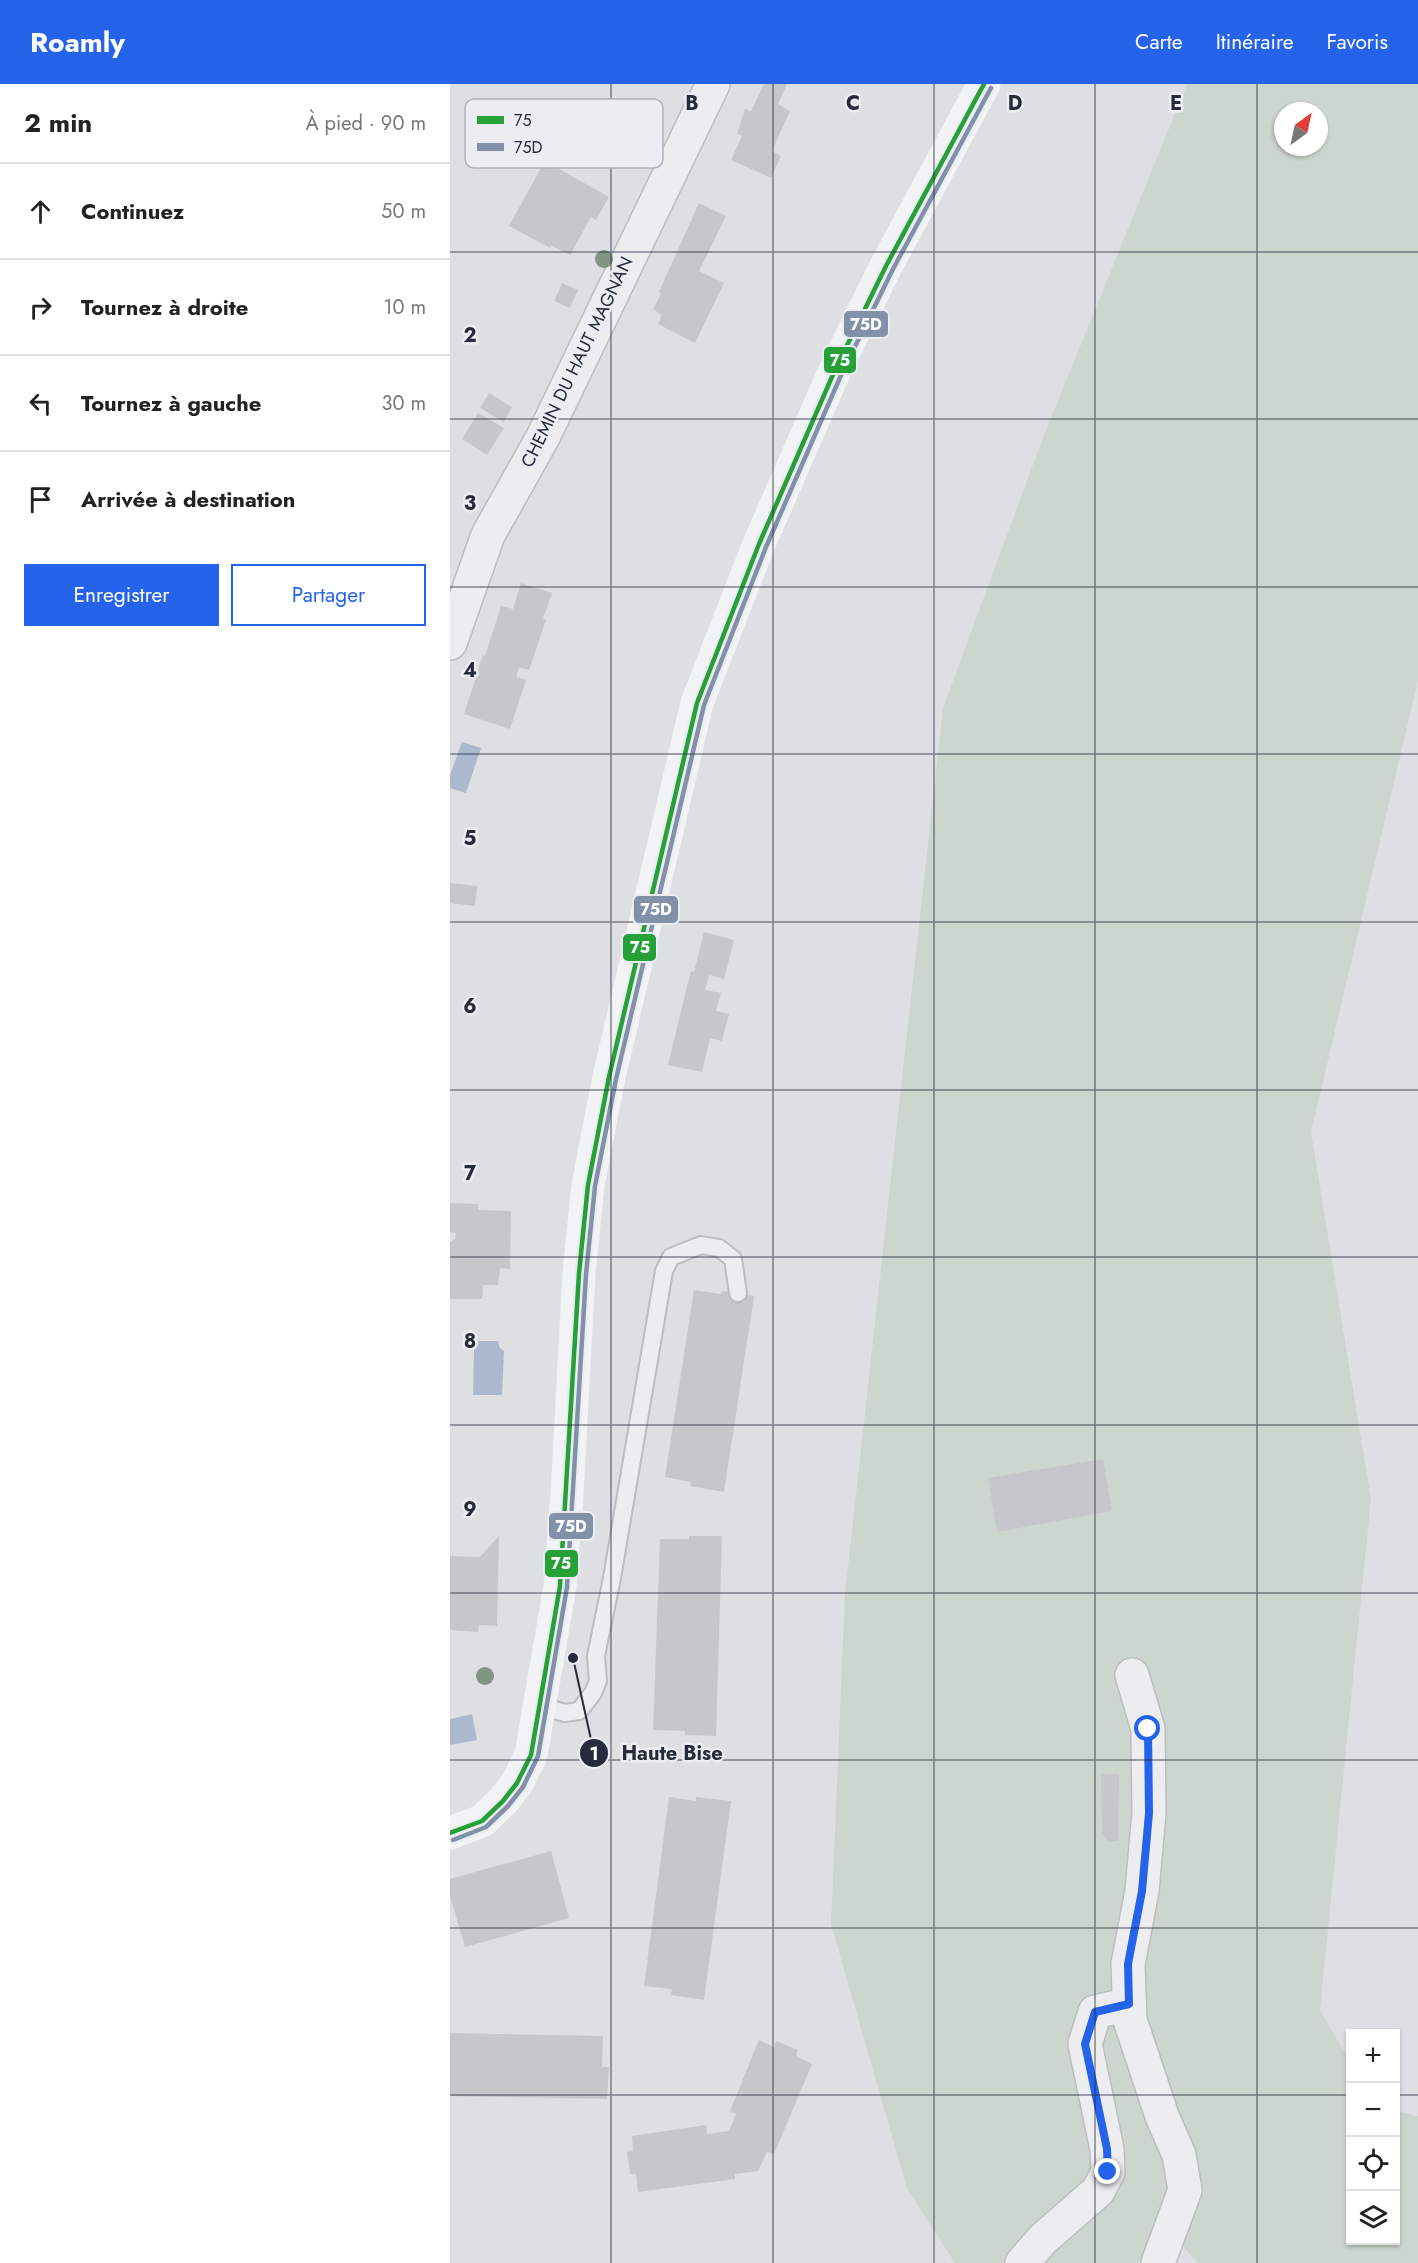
<!DOCTYPE html>
<html lang="fr">
<meta charset="utf-8">
<style>
:root{--surface:#fff;--page:#f2f2f2;--text:#222;--muted:#767676;--line:#e0e0e0;--accent:#2563eb}
body{margin:0;font-family:Jost,sans-serif;background:var(--page);color:var(--text)}
.controls{position:absolute;right:18px;bottom:18px;display:grid;overflow:hidden;border-radius:0px;box-shadow:0 2px 4px #0004}
.controls button{width:54px;height:54px;display:grid;place-items:center;padding:0;border:0;border-bottom:2px solid var(--line);background:var(--surface);color:var(--text);font:30px sans-serif}
.compass{position:absolute;left:824px;top:18px;width:54px;height:54px;border-radius:50%;background:var(--surface);box-shadow:0 2px 4px #0004;rotate:33deg}
.stop{position:absolute;width:18px;height:18px;margin:-14px;border:4px solid #2563eb;border-radius:50%;background:#fff}
.stop.end{background:#2563eb;border-color:#fff;box-shadow:0 2px 6px #0008}
.list{margin:0;padding:0;list-style:none}
h2{display:flex;justify-content:space-between;align-items:center;height:78px;margin:0;padding:0 24px;font-size:26px}
h2 small{font-size:20px;font-weight:400;color:var(--muted)}
.list li{display:grid;grid-template-columns:39px 1fr auto;gap:18px;align-items:center;box-sizing:border-box;height:96px;padding:0 24px;border-top:2px solid var(--line)}
.list b{display:block;font-size:22px;white-space:nowrap}
.list em{font-size:20px;font-style:normal;color:var(--muted)}
.actions{display:flex;gap:12px;padding:18px 24px}
.actions a{flex:1;padding:14px 0;border:2px solid var(--accent);border-radius:0px;text-align:center;font-size:21px;color:var(--accent)}
.actions .main{background:var(--accent);color:#fff}
.icon{flex:none;width:33px;height:33px;fill:none;stroke:currentColor;stroke-width:2;stroke-linecap:round;stroke-linejoin:round}
.map{position:relative;flex:none;width:968px;height:2179px;overflow:hidden}
header{display:flex;align-items:center;gap:36px;box-sizing:border-box;height:84px;padding:0 30px;background:var(--accent);color:#fff}
header strong{font-size:28px}
nav{display:flex;gap:33px;margin-inline-start:auto;font-size:21px}
main{display:flex}
aside{flex:1;background:var(--surface)}
.map>svg:first-child{display:block}
.green{fill:#cdd6ce;fill-rule:evenodd}
.water{fill:#acb8ce}
.building{fill:#c6c7cb}
.lines{fill:none;stroke-linecap:round;stroke-linejoin:round}
.lane-casing{stroke:#bcbdc1;stroke-width:20}
.street-casing{stroke:#bcbdc1;stroke-width:36}
.lane{stroke:#ededf0;stroke-width:16}
.street{stroke:#ededf0;stroke-width:33}
.secondary{stroke:#f2f3f4;stroke-width:33}
.bus-1-casing{stroke:#ebedf3;stroke-width:9}
.bus-2-casing{stroke:#ebedf3;stroke-width:9}
.bus-1{stroke:#26a137;stroke-width:4.5}
.bus-2{stroke:#8091a8;stroke-width:4.5}
.tree{fill:#829483}
.route{stroke:#2563eb;stroke-width:8}
.grid{fill:none;stroke:#262b3b;stroke-width:1.5;stroke-opacity:0.55}
.labels{text-anchor:middle;dominant-baseline:central;stroke-width:5;stroke-linejoin:round;paint-order:stroke}
.street-label{font-size:18px;fill:#262b3b;stroke:#ebedf3}
.key{fill:#ebedf3;stroke:#b0b3bc;stroke-width:1.5}
.key-label{font-size:16px;fill:#262b3b}
.grid-label{font-size:20px;text-anchor:middle;font-weight:bold;fill:#262b3b;stroke:#ebedf3;stroke-width:5;stroke-linejoin:round;paint-order:stroke}
.leader{fill:none;stroke:#262b3b;stroke-width:2}
.callout-dot{fill:#262b3b;stroke:#ebedf3;stroke-width:2}
.mark-label{font-size:18px;text-anchor:middle;font-weight:bold;fill:#fff}
.callout-label{font-size:20px;text-anchor:middle;font-weight:bold;fill:#262b3b;stroke:#ebedf3;stroke-width:5;stroke-linejoin:round;paint-order:stroke}
.line-badge{stroke:#ebedf3;stroke-width:2}
.badge-label{font-size:16px;text-anchor:middle;font-weight:bold;fill:#fff}
</style>
<header>
<strong>Roamly</strong>
<nav><a>Carte</a><a>Itinéraire</a><a>Favoris</a></nav>
</header>
<main>
<aside>
<h2>2 min<small>À pied · 90 m</small></h2>
<ul class="list">
<li><svg class="icon" aria-label="ahead" viewBox="0 0 24 24"><path d="M12 20V5M6 11l6-6 6 6"/></svg><div><b>Continuez</b></div><em>50 m</em></li>
<li><svg class="icon" aria-label="right" viewBox="0 0 24 24"><path d="M7 20v-9h11M14 6l5 5-5 5"/></svg><div><b>Tournez à droite</b></div><em>10 m</em></li>
<li><svg class="icon" aria-label="left" viewBox="0 0 24 24"><path d="M17 20v-9H6M10 6l-5 5 5 5"/></svg><div><b>Tournez à gauche</b></div><em>30 m</em></li>
<li><svg class="icon" aria-label="arrive" viewBox="0 0 24 24"><path d="M6 21V4h12l-3 4 3 4H6"/></svg><div><b>Arrivée à destination</b></div></li>
</ul>
<div class="actions"><a class="main">Enregistrer</a><a>Partager</a></div>
</aside>
<div class="map">
<svg width="968" height="2179" viewBox="0 0 968 2179">
<rect width="100%" height="100%" fill="#dedfe3"/>
<path class="green" d="M737 0H968V597L861 1048 921 1415 870 1926 900 1978V2156H946V2027L968 2032V2179H748L714 2142 688 2179H505L457 2105 381 1840 395 1510 493 624 592 356ZM833 27H869V63H833Z"/>
<g class="water">
<path d="M12 658 31 664 16 709 0 704V691Z"/>
<path d="M29 1257H48L50 1264 54 1267 52 1311H23L24 1266Z"/>
<path d="M22 1630 27 1656 0 1661V1635Z"/>
</g>
<g class="building">
<path d="M314 0H337L328 20 340 27 322 67 331 72 321 94 281 76 292 52 287 50 295 25 301 27Z"/>
<path d="M95 77 159 113 146 136 141 133 120 171 100 161V164L59 142Z"/>
<path d="M249 119 276 132 249 187 274 199 245 259 208 240 212 231 203 225 211 210 209 208Z"/>
<path d="M112 199 128 206 120 224 104 217Z"/>
<path d="M39 309 62 323 54 338 30 324Z"/>
<path d="M28 329 54 344 37 371 12 355Z"/>
<path d="M71 499 102 509 93 535 96 536 79 586 69 583 66 593 76 596 60 645 14 630 33 571 35 572 51 522 63 525Z"/>
<path d="M0 799 27 802 25 822 0 819Z"/>
<path d="M254 848 284 856 274 895 259 891 255 906 271 909 266 927 279 930 272 957 260 954 252 988 218 981 237 902 241 887 244 888Z"/>
<path d="M0 1119 28 1120V1126L61 1127 60 1185 50 1184 48 1201H33L32 1215H0V1158L5 1155 6 1149 0 1148Z"/>
<path d="M244 1206 271 1210 272 1207 304 1212 274 1408 240 1402 241 1398 215 1393Z"/>
<path d="M653 1375 662 1427 547 1448 538 1394Z"/>
<path d="M49 1452 47 1542 29 1541 28 1548 0 1546V1472L30 1473Z"/>
<path d="M239 1452H272L266 1652 235 1651V1647L203 1646 210 1455H239Z"/>
<path d="M651 1690H669L668 1757H658L652 1749Z"/>
<path d="M219 1713 246 1717V1713L281 1717 254 1916 221 1911 222 1905 194 1902Z"/>
<path d="M101 1767 119 1834 15 1863 0 1812V1795Z"/>
<path d="M0 1949 153 1952 152 1983H159L157 2015 0 2012Z"/>
<path d="M309 1956 324 1963 326 1957 348 1966 346 1972 362 1980 324 2070 317 2068 308 2087 285 2090V2095L188 2108 186 2090H180L177 2068 183 2067 182 2052 256 2041 257 2050 279 2047 286 2030 280 2027Z"/>
</g>
<g class="lines">
<g class="lane-casing">
<path id="lane" d="M90 1622 115 1629 129 1627 143 1609 148 1597 146 1572 162 1494 214 1187 221 1173 251 1161 269 1164 283 1175 288 1209"/>
</g>
<g class="street-casing">
<g id="street">
<path d="M0 559 38 451 93 353 263 0"/>
<path d="M682 1591 698 1645 699 1729 692 1807 678 1880 680 1936 712 2032 729 2071 735 2106 708 2179"/>
<path d="M572 2179 593 2155 648 2107 658 2088 657 2065 635 1960 645 1928 679 1920"/>
</g>
</g>
<use href="#lane" class="lane"/>
<use href="#street" class="street"/>
<path class="secondary" d="M0 1749 32 1737 53 1717 67 1699 81 1671 110 1502 117 1410 129 1189 138 1101 159 993 247 619 309 460 385 286 436 182 534 0"/>
<g class="bus-1-casing">
<path id="bus-1" d="M0 1749 32 1737 53 1717 67 1699 81 1671 110 1502 129 1189 138 1101 159 993 247 619 309 460 385 286 436 182 534 0"/>
</g>
<g class="bus-2-casing">
<path id="bus-2" d="M3 1756 36 1743 58 1722 73 1703 88 1672 117 1503 136 1190 145 1102 166 995 254 621 316 463 392 289 443 185 541 4"/>
</g>
<use href="#bus-1" class="bus-1"/>
<use href="#bus-2" class="bus-2"/>
</g>
<g class="tree">
<circle cx="154" cy="175" r="9"/>
<circle cx="35" cy="1592" r="9"/>
</g>
<g class="lines">
<path class="route" d="M658 2088 657 2065 635 1960 645 1928 679 1920 678 1880 692 1807 699 1729 698 1645"/>
</g>
<path class="grid" d="M161 0V2179M323 0V2179M484 0V2179M645 0V2179M807 0V2179M0 168H968M0 335H968M0 503H968M0 670H968M0 838H968M0 1006H968M0 1173H968M0 1341H968M0 1509H968M0 1676H968M0 1844H968M0 2011H900M946 2011H968"/>
<g class="labels">
<g class="street-label">
<text transform="translate(127 278) rotate(-64)">CHEMIN DU HAUT MAGNAN</text>
</g>
</g>
<rect x="15" y="15" width="198" height="69" rx="9" class="key"/>
<rect x="27" y="32" width="27" height="8" fill="#26a137"/>
<rect x="27" y="59" width="27" height="8" fill="#8091a8"/>
<g class="key-label">
<text x="64" y="42">75</text>
<text x="64" y="69">75D</text>
</g>
<g class="grid-label">
<text x="242" y="26">B</text>
<text x="403" y="26">C</text>
<text x="565" y="26">D</text>
<text x="726" y="26">E</text>
<text x="20" y="258">2</text>
<text x="20" y="426">3</text>
<text x="20" y="593">4</text>
<text x="20" y="761">5</text>
<text x="20" y="929">6</text>
<text x="20" y="1096">7</text>
<text x="20" y="1264">8</text>
<text x="20" y="1432">9</text>
</g>
<path class="leader" d="M123 1574L144 1669"/>
<g class="callout-dot">
<circle cx="123" cy="1574" r="6"/>
<circle cx="144" cy="1669" r="15"/>
</g>
<g class="mark-label">
<text x="144" y="1676">1</text>
</g>
<g class="callout-label">
<text x="222" y="1676">Haute Bise</text>
</g>
<g class="line-badge">
<rect x="393" y="226" width="46" height="28" rx="6" fill="#8091a8"/>
<rect x="373" y="262" width="34" height="28" rx="6" fill="#26a137"/>
<rect x="183" y="811" width="46" height="29" rx="6" fill="#8091a8"/>
<rect x="172" y="849" width="35" height="29" rx="6" fill="#26a137"/>
<rect x="98" y="1428" width="46" height="28" rx="6" fill="#8091a8"/>
<rect x="94" y="1465" width="35" height="29" rx="6" fill="#26a137"/>
</g>
<g class="badge-label">
<text x="416" y="246">75D</text>
<text x="390" y="282">75</text>
<text x="206" y="831">75D</text>
<text x="190" y="869">75</text>
<text x="121" y="1448">75D</text>
<text x="111" y="1485">75</text>
</g>
</svg>
<div class="controls">
<button>+</button>
<button>−</button>
<button><svg class="icon" aria-label="locate" viewBox="0 0 24 24"><circle cx="12" cy="12" r="6"/><path d="M12 2v4M12 18v4M2 12h4M18 12h4"/></svg></button>
<button><svg class="icon" aria-label="layers" viewBox="0 0 24 24"><path d="M12 4l9 5-9 5-9-5zM3 14l9 5 9-5"/></svg></button>
</div>
<svg class="compass" viewBox="-18 -18 36 36"><path d="M0-13l5 13h-10z" fill="#e53935"/><path d="M0 13l5-13h-10z" fill="#767676"/></svg>
<div class="stop" style="left:698px;top:1645px"></div>
<div class="stop end" style="left:658px;top:2088px"></div>
</div>
</main>
